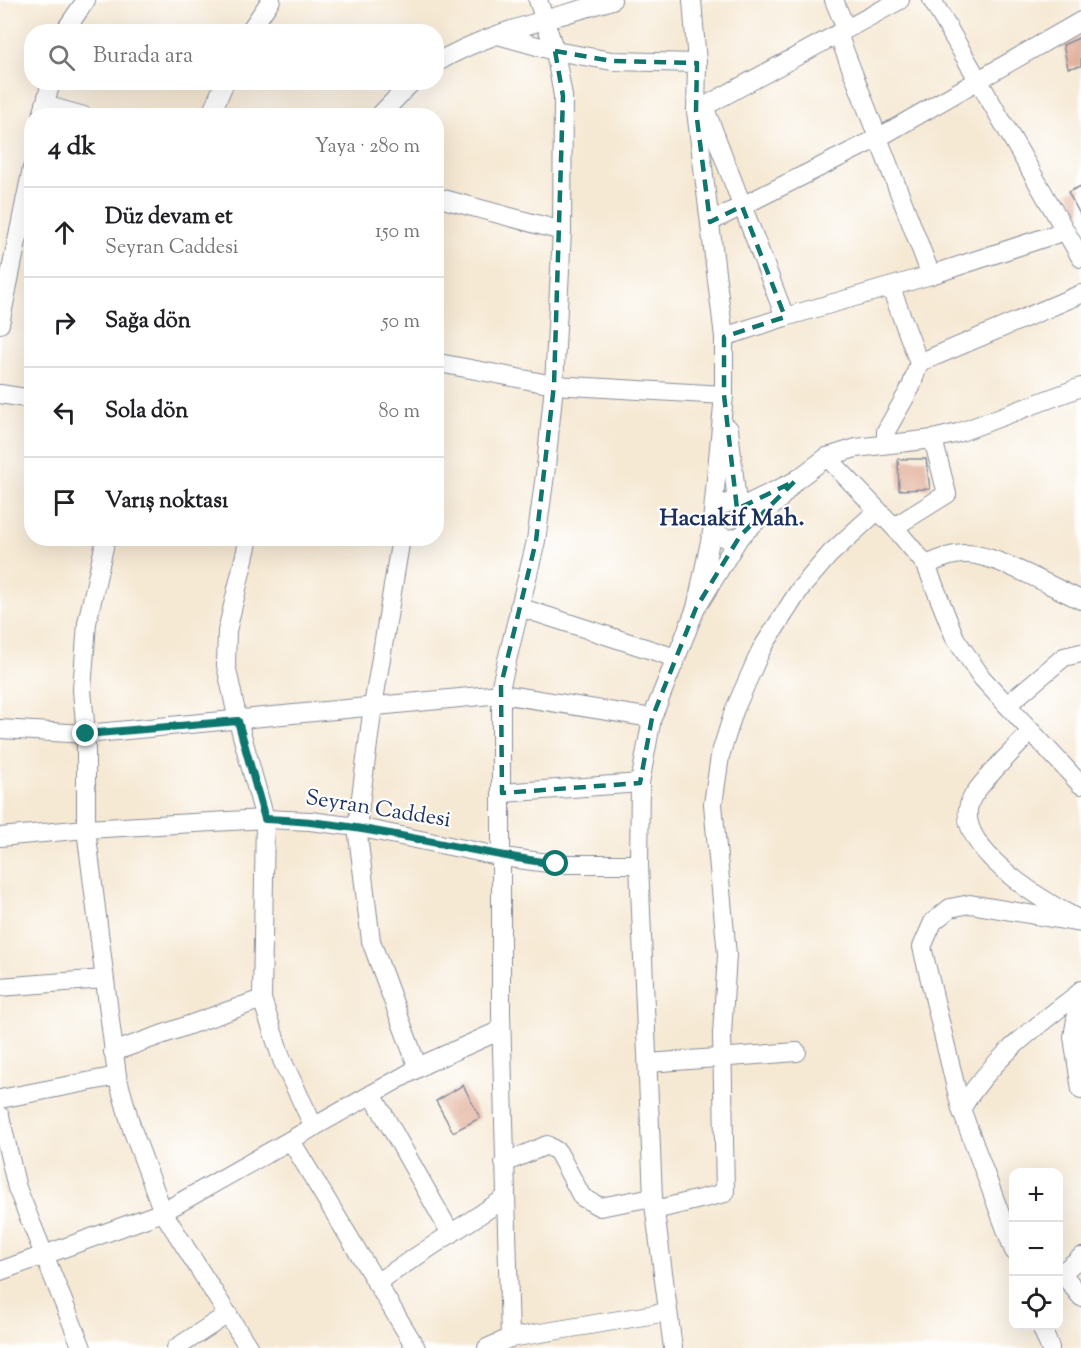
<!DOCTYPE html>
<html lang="tr">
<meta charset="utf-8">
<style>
:root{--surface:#fff;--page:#f2f2f2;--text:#202124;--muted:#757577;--line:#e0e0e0}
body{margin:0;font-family:"Sorts Mill Goudy",serif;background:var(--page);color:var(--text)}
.controls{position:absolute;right:18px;bottom:18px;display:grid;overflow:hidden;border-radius:12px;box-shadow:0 6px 24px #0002}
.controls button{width:54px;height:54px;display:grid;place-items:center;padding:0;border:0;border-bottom:2px solid var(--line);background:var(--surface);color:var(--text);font:30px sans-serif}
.stop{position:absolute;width:18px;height:18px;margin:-14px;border:4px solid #0f766e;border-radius:50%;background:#fff}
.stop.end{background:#0f766e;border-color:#fff;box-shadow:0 2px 6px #0008}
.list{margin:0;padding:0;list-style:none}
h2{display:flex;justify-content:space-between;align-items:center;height:78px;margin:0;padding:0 24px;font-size:26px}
h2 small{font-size:20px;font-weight:400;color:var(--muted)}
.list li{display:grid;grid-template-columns:39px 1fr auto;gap:18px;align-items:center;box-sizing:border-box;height:90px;padding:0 24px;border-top:2px solid var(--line)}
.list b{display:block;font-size:22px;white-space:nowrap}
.list p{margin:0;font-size:20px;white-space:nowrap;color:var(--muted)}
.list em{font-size:20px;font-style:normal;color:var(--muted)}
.icon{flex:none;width:33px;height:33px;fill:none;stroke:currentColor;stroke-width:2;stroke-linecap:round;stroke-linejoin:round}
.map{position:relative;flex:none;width:1081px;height:1348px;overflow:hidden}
.search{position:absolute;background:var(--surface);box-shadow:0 6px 24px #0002;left:24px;top:24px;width:420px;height:66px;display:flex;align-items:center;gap:15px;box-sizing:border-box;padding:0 21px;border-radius:24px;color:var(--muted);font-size:22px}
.panel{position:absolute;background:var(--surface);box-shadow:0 6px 24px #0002;left:24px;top:108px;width:420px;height:438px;border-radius:24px}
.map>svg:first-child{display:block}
.building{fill:#e0ac95}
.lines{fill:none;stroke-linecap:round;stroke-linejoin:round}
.minor-casing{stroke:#888c99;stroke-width:20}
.minor{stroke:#fff;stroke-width:18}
.route{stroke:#0f766e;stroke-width:8}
.marked{fill:none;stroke:#0f766e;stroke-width:4.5;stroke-dasharray:12 8;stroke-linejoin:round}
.labels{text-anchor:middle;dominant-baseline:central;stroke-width:4.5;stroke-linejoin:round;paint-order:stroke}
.street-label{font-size:22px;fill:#1b2f5e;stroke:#fff}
.neighbourhood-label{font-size:24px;font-weight:bold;fill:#1b2f5e;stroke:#fff}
</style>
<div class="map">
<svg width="1081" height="1348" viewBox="0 0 1081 1348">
<rect width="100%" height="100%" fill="#fff"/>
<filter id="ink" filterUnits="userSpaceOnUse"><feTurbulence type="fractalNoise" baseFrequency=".0167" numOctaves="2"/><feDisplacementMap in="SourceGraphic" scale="12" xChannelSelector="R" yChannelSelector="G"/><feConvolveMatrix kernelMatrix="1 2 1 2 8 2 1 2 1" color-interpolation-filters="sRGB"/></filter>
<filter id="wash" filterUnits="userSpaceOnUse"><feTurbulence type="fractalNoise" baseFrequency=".008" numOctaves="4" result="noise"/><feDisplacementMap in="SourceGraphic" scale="24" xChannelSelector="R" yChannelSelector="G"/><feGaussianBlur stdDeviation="1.35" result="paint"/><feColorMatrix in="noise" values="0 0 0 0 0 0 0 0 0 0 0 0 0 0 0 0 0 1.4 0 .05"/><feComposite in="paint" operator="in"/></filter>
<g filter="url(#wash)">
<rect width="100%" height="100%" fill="#f6e9d4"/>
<g id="blocks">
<g class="building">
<path d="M1081 37V66L1068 68 1063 45Z"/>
<path d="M1081 186V216L1068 192Z"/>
<path d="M898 459H926L930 489 899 490Z"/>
<path d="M463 1085 480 1118 453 1132 436 1101Z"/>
</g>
</g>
</g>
<g filter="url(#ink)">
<use href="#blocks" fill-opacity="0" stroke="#888c99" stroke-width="1.5"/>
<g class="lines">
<g class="minor-casing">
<g id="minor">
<path d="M692 0 697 63 696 111 724 337V395L712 522C716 540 735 544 747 530L749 517 743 506 730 502 719 506 715 511"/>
<path d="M834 0 846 29"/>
<path d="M932 0 1081 258"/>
<path d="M64 32 86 0"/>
<path d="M249 32 271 0"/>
<path d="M838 34 931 275"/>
<path d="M498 35 555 51 612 61 697 63"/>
<path d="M436 63C489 31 554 19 612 0"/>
<path d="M45 105 84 116"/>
<path d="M704 106 785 317"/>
<path d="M696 111 900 0"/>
<path d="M42 116 51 82"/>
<path d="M210 116 225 82"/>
<path d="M379 116 412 82"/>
<path d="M436 197 562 231"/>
<path d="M710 222 878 138 1081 21"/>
<path d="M891 288 919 363 1081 294"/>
<path d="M0 324 32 168"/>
<path d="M724 337 785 317 931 275 1065 231"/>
<path d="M436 360 439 363 554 385 724 395"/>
<path d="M0 394 32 399"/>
<path d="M729 429 737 503"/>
<path d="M886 443V431L911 387 919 363"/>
<path d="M827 457 894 527 926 565 955 638 982 678 1081 785"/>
<path d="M795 481 827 457 856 448 933 439 958 433 1081 387"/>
<path d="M743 506 795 481 778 501 747 530"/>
<path d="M894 527 947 494 933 439"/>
<path d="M106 538 87 623 82 690 86 734V829L117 1076 132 1129 163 1212 249 1348"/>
<path d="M249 538 227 631 226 665 238 721 265 819 262 999 282 1060 314 1127"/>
<path d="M401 538 373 706 357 827 371 941 418 1068"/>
<path d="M926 565C939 560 953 553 967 554 997 555 1052 587 1081 600"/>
<path d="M700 602 740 536"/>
<path d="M519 607 676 658"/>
<path d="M1007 705 1064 657 1081 653"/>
<path d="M0 729 86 734 501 694 652 718"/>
<path d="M1031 731C1014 751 987 774 973 796 944 842 1043 901 1076 918"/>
<path d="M502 793 640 783"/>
<path d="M0 837 86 829 265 819 310 821 357 827 503 857 556 864H639"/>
<path d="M0 987 104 979"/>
<path d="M1081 990 1073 1037 1081 1090"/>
<path d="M113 1052 262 999"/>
<path d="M648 1063 797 1052"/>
<path d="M372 1094 451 1234"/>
<path d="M0 1099 117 1076"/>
<path d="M961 1109 922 947 933 922 950 908 970 904 1081 923"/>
<path d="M0 1116 17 1188 82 1348"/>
<path d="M291 1141 416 1348"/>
<path d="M504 1163 547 1145 558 1152 582 1197 600 1207 653 1197"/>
<path d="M655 1210 725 1193 722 1034 727 955 713 804 720 756 734 711 761 650 800 589 830 554 877 511"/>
<path d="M1014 1251 961 1109C993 1057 1032 1030 1079 993"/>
<path d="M0 1271 163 1212 427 1063 501 1030"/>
<path d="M1062 1273 1081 1297"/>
<path d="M1058 1276 1081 1257"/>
<path d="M376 1283 505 1198"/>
<path d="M1041 1326 1050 1348"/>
<path d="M510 1338 501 1013V685L536 541 546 467 554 385 562 231 563 96 555 51 538 0"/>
<path d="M176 1348 228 1314"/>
<path d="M487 1348 510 1338 668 1312"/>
<path d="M673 1348 653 1197 639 864 640 783 652 718 696 608 713 527"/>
</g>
</g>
<use href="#minor" class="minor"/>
</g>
</g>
<g class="lines" filter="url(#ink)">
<path class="route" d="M86 734 238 721 265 819C364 822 458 851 556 864"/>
</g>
<path class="marked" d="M555 51 612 61 697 63 696 111 710 222 742 206 785 317 724 337V395L737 509 795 481 740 536 696 608 652 718 640 783 502 793 501 685 536 541 554 385 563 96Z"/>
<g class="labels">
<g class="street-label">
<text transform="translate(378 810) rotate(9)">Seyran Caddesi</text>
</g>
<g class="neighbourhood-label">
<text x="732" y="519">Hacıakif Mah.</text>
</g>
</g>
</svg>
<div class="controls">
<button>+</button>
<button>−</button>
<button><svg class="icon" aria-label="locate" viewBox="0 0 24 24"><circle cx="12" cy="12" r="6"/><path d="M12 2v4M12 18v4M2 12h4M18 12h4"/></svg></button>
</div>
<div class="stop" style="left:556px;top:864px"></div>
<div class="stop end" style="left:86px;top:734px"></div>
<div class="search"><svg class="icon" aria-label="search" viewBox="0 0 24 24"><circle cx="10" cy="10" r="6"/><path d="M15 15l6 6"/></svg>Burada ara</div>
<section class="panel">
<h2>4 dk<small>Yaya · 280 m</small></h2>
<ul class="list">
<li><svg class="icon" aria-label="ahead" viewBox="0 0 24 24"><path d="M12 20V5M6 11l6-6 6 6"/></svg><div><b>Düz devam et</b><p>Seyran Caddesi</p></div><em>150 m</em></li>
<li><svg class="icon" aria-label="right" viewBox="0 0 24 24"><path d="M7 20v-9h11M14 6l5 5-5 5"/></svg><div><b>Sağa dön</b></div><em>50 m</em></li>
<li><svg class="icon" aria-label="left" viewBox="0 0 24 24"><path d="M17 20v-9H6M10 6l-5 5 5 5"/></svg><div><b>Sola dön</b></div><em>80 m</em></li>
<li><svg class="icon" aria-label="arrive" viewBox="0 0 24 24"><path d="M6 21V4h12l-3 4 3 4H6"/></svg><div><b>Varış noktası</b></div></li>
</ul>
</section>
</div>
